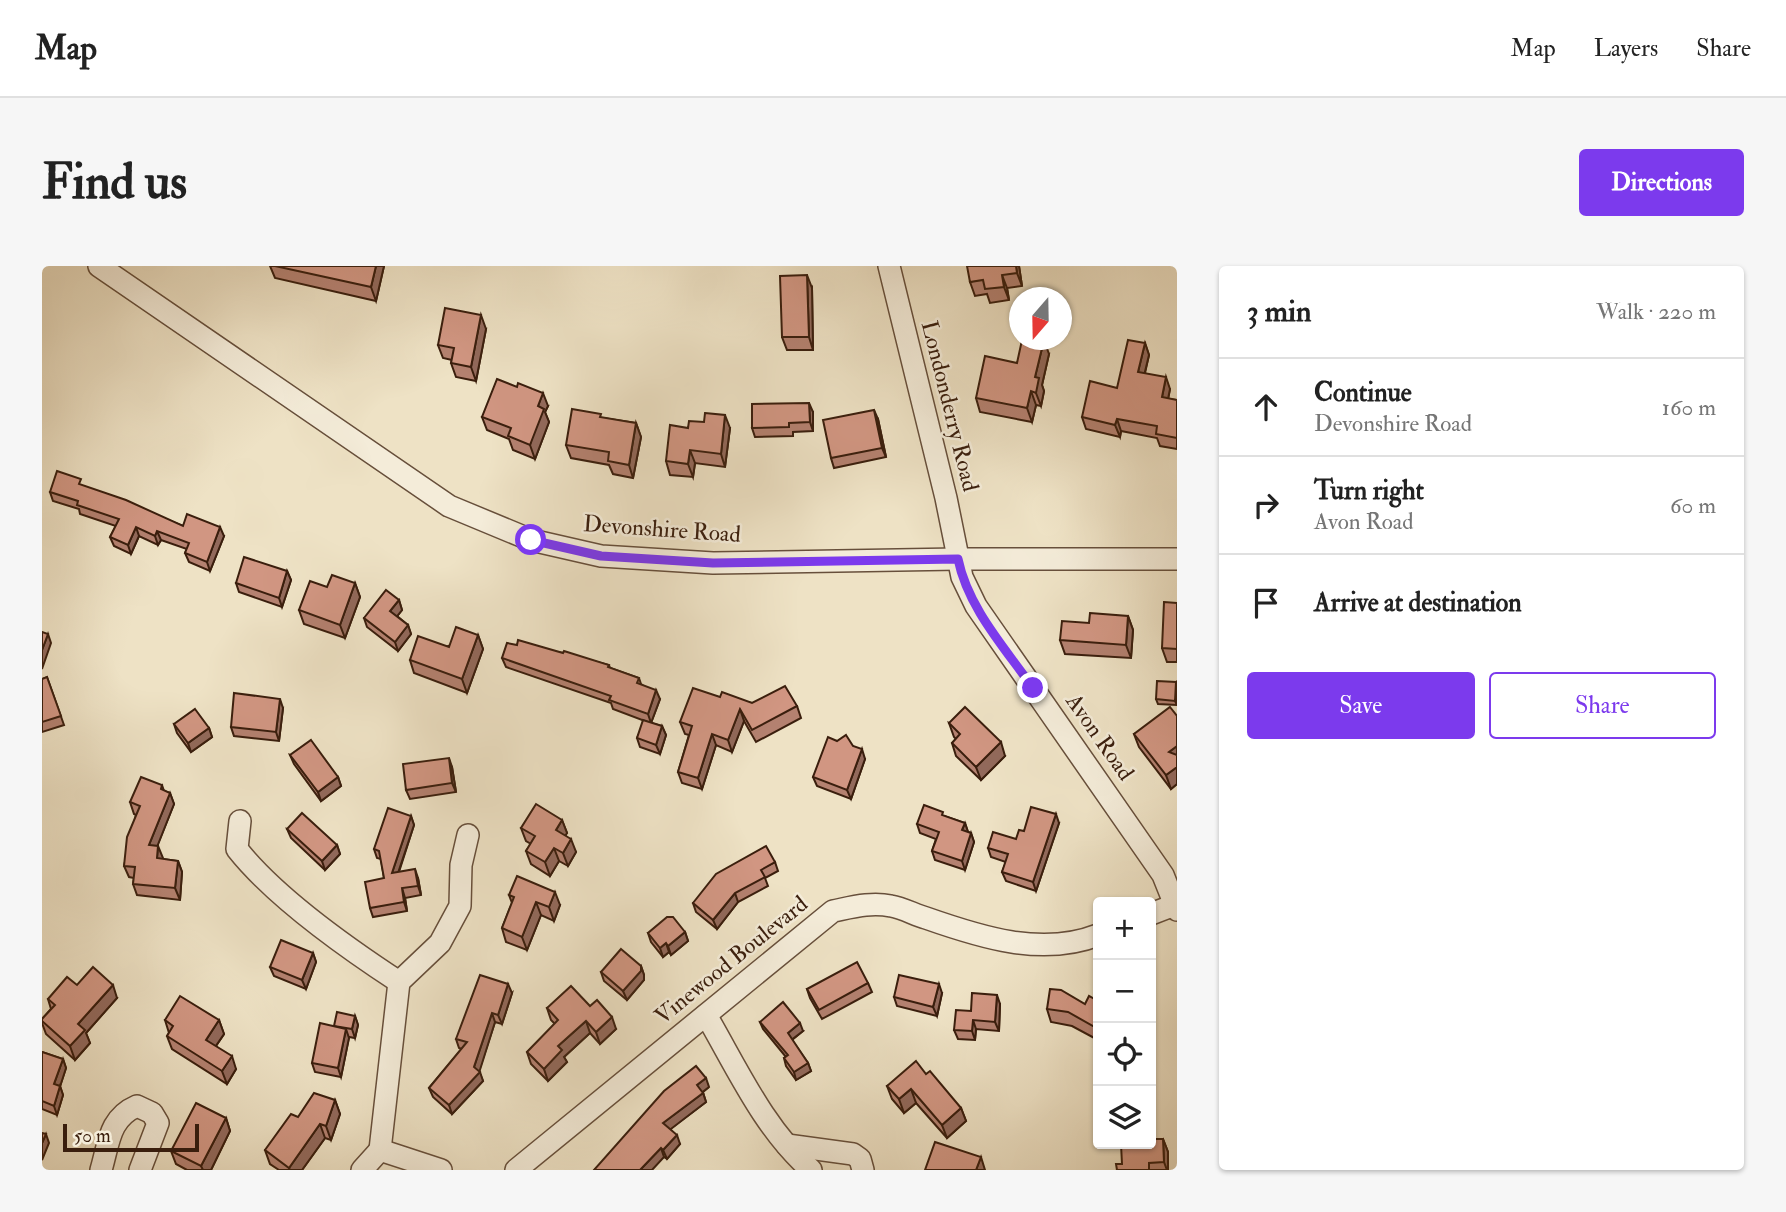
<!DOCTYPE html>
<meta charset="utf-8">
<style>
:root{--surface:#fff;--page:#f6f6f6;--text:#222;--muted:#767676;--line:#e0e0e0;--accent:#7c3aed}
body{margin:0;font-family:"IM FELL Double Pica",serif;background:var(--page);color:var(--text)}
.controls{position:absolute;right:21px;bottom:21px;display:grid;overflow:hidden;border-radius:7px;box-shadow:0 2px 5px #0004}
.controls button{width:63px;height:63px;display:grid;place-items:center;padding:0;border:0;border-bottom:2px solid var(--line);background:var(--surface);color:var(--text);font:35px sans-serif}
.compass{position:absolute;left:967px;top:21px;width:63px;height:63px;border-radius:50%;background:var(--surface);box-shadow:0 2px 5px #0004;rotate:200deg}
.scale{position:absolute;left:21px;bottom:18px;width:136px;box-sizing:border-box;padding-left:7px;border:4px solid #3a1e0d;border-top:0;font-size:19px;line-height:24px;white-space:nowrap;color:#3a1e0d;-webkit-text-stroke:5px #f4ecd9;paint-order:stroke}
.stop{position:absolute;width:21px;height:21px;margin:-16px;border:5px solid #7c3aed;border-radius:50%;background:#fff}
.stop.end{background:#7c3aed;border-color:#fff;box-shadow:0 2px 7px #0008}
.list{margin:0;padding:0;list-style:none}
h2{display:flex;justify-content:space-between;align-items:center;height:91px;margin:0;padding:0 28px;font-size:30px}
h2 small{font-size:23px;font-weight:400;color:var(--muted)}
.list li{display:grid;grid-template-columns:46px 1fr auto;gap:21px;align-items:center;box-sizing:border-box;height:98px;padding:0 28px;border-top:2px solid var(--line)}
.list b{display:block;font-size:26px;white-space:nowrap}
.list p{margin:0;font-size:23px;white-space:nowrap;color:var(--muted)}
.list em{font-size:23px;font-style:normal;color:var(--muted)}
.actions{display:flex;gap:14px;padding:21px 28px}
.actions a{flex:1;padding:16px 0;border:2px solid var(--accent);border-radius:7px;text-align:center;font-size:24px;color:var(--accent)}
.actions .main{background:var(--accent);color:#fff}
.icon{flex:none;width:38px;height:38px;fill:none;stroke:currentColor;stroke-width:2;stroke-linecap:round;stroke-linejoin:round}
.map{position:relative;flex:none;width:1135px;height:904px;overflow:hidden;border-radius:7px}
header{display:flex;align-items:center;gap:42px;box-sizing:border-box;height:98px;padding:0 35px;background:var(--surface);border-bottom:2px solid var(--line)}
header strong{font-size:33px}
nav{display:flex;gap:38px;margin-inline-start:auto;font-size:24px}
.intro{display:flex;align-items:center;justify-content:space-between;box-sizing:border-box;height:168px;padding:0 42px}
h1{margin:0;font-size:49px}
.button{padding:18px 32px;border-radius:7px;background:var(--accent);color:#fff;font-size:24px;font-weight:700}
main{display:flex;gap:42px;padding:0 42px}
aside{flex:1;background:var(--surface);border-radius:7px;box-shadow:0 2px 5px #0004}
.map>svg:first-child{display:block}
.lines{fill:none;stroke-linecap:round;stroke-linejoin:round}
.minor-casing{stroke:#674f3b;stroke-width:24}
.minor{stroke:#f4ecd9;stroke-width:21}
.wall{fill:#b48170;stroke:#3a1e0d;stroke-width:2}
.shaded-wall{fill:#92695b;stroke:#3a1e0d;stroke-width:2}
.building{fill:#d19682;stroke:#3a1e0d;stroke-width:2}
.route{stroke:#7c3aed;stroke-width:9}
.labels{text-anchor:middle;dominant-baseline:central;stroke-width:5;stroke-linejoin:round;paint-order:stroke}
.street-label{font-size:23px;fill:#3a1e0d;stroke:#f4ecd9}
</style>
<header>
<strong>Map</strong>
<nav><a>Map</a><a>Layers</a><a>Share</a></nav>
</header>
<div class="intro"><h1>Find us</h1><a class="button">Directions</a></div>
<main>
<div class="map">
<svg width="1135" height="904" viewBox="0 0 1135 904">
<rect width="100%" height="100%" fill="#eee2c5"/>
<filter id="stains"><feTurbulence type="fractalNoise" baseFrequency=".00286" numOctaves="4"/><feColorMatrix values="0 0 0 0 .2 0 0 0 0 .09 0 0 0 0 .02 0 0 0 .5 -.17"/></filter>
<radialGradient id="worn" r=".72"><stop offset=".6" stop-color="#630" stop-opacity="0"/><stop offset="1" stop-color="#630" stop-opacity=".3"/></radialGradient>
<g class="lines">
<g class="minor-casing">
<g id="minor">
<path d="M57 0 407 240 489 274 559 290 671 297 916 293H1135"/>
<path d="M847 0 904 232 920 311 934 340 1121 609 1135 644"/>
<path d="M198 555 195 583C233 631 305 682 357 716"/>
<path d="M1109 648 1135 638"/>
<path d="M664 749C695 802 722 863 769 904"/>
<path d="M745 879 811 888 818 893 821 904"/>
<path d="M338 884 357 716 398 677 418 640 419 599 426 569"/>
<path d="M338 884 399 904"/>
<path d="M59 904C67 877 67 852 95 840L110 847 116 857 98 904"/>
<path d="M320 904 338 884"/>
<path d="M474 904 791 645C811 641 829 636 849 640 861 642 873 649 884 652 938 671 1000 691 1056 669"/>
</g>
</g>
<use href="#minor" class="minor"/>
</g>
<g class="wall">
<path d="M228 0H342L334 35 233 12Z"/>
<path d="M977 0 980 20 965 22 967 34 948 37 945 28 933 30 928 16Z"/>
<path d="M770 22 771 84H745L740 71Z"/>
<path d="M444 63 434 115 414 111 409 97 410 94 401 92 396 79Z"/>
<path d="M1103 77 1107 89 1103 107 1128 123 1126 133 1135 134V183L1118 180 1115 172 1079 165 1078 171 1044 163 1040 151 1075 122Z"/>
<path d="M1007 88 1000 119 1002 125 999 140 994 139 990 156 938 146 934 132 975 97Z"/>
<path d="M506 140 503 146 507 156 493 193 471 184 467 173 445 164 440 151Z"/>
<path d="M771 146V165L751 166V170L713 171 710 162Z"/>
<path d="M561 152 594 157 599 171 591 212 571 208 567 199 529 192 524 179Z"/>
<path d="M836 153 844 191 792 202 789 192Z"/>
<path d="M646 162H688L683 201 653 197 651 211 628 209 624 195Z"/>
<path d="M41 220 141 260 182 270 168 305 147 296 143 287 145 283 119 274 116 279 97 270 89 288 72 280 68 271 74 260 38 248 37 243 11 235 8 226Z"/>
<path d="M245 305 249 314 240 341 197 326 194 317Z"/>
<path d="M313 317 318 331 303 372 262 358 257 344Z"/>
<path d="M357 334 360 344 355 350 366 359 369 368 356 385 325 361 322 352Z"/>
<path d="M1135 337V396H1125L1120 382Z"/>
<path d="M1086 350 1091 364 1089 392 1023 388 1018 374Z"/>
<path d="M436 369 441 383 425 427 372 407 368 394Z"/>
<path d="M475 379 521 387 567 399 568 402 597 412 599 418 618 433 609 457 620 460 624 469 618 488 598 481 595 472 603 455 571 443 569 437 464 401 460 392Z"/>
<path d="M5 411 22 459 0 466V413Z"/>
<path d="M1134 416 1135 439 1116 438 1114 433Z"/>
<path d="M678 431 710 437 755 440 759 452 714 476 702 455 690 486 674 479 660 523 640 517 636 506 647 469 643 468 638 456Z"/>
<path d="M241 442 237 475 192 470 189 461Z"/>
<path d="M1135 450V518L1129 523 1097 481 1092 468Z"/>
<path d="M907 457 963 490 939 514 914 490 910 477 914 473 912 471Z"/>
<path d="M132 458 167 462 170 471 149 486 135 467Z"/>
<path d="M795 475 811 480 823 493 809 533 775 520 771 511Z"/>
<path d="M248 489 296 511 299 520 279 535 252 498Z"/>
<path d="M410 501 414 526 368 533 364 524Z"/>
<path d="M120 519 122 525 128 527 132 538 115 580 120 593 136 595 140 606 138 634 95 629 91 618 92 612 87 611 82 600 94 549 92 548 88 536Z"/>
<path d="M369 550 372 559 357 606 376 612 379 629 363 632 365 645 331 651 328 642 342 612 339 593 335 592 332 583Z"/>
<path d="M902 550 923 557 926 566 929 567 932 576 923 604 893 594 890 585 894 573 878 567 875 558Z"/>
<path d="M520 554 525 567 523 569 534 586 526 600 517 595 508 610 489 598 484 585 489 578 484 575 479 562Z"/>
<path d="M1017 557 994 625 964 615 960 606 964 596 949 591 946 582 974 573 982 565Z"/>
<path d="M245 563 295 579 298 588 283 604 249 572Z"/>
<path d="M733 596 736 605 723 612 726 620 696 636 675 663 654 646 651 637Z"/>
<path d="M467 629 518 639 512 655 499 649 485 684 464 676 460 662 470 637Z"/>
<path d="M643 666 646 675 629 689 627 686 621 691 609 676 606 667Z"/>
<path d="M271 687 274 696 264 723 232 710 228 701Z"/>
<path d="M599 700 602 709V714L585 734 562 715 559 706Z"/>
<path d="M826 717 830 726 780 753 768 732 765 723Z"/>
<path d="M35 719 75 732 44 767 48 777 33 794 4 768 0 757V753L9 743 6 733Z"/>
<path d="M470 727 460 758 453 756 437 805 441 815 410 848 391 831 387 822 420 783 417 782 414 773Z"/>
<path d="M900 727 895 750 855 740 852 731Z"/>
<path d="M1056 735V774L1030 760 1009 756 1005 743 1043 738Z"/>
<path d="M958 738 957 765 934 763 933 774 916 773 912 764 929 745Z"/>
<path d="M548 740 574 763 558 778 548 767 522 791 525 796 506 815 489 798 485 786 513 758 509 754 505 742Z"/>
<path d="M313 750 316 759 313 772 307 771 299 811 273 806 270 797 292 760Z"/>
<path d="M123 754H177L182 768 174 780 194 803 185 818 130 783 125 770 127 767Z"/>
<path d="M718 756 761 765 750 774 766 797 769 805 754 814 744 800 742 792 744 791 721 763Z"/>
<path d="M0 786 21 793 24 802 18 820 21 829 15 849 0 843Z"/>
<path d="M884 808 919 842 924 855 905 872 874 837 862 847 850 833 845 820Z"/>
<path d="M667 821 661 826 664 836 628 863 638 878 625 893 622 891 552 904Z"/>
<path d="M293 834 298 848 289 874 283 872 260 904H237L228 898 223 884Z"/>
<path d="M184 852 188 865 169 904H145L134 898 129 885Z"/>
<path d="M1121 873 1126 886V904H1075L1080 898Z"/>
</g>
<g class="shaded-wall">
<path d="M334 0H342L334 35 329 21Z"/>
<path d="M974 0H977L980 20 975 7Z"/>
<path d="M765 9 770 22 771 84 767 71Z"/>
<path d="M960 9 965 22 967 34 962 21Z"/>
<path d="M439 49 444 63 434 115 429 101Z"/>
<path d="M1002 74 1007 88 1000 119 1002 125 999 140 994 127 993 111Z"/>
<path d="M1103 77 1107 89 1100 118 1096 106Z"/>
<path d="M1124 111 1128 123 1124 143 1120 131Z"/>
<path d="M989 125 994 139 990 156 985 142Z"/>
<path d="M501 127 506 140 503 146 507 156 493 193 488 179 496 140Z"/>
<path d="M767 137 771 146V165L768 156Z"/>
<path d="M832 144 836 153 844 191 840 182Z"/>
<path d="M683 149 688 162 683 201 679 188Z"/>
<path d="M1075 153 1079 165 1078 171 1073 159Z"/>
<path d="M594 157 599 171 591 212 587 199Z"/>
<path d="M648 184 653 197 651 211 646 198Z"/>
<path d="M94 261 97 270 89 288 86 279Z"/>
<path d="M178 261 182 270 168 305 165 296Z"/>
<path d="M115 265 119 274 116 279 113 270Z"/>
<path d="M245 305 249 314 240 341 237 332Z"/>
<path d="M313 317 318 331 303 372 298 359Z"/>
<path d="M357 334 360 344 352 354 348 345Z"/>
<path d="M1086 350 1091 364 1089 392 1084 379Z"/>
<path d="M366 359 369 368 356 385 353 376Z"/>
<path d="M6 368 9 377 0 403V384Z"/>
<path d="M436 369 441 383 425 427 420 413Z"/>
<path d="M1134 416 1135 419V439L1133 435Z"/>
<path d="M614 424 618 433 609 457 606 448Z"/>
<path d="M238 433 241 442 237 475 234 466Z"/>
<path d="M698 443 702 455 690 486 686 474Z"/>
<path d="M620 460 624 469 618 488 614 479Z"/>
<path d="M167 462 170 471 149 486 146 477Z"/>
<path d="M670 468 674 479 660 523 656 512Z"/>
<path d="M959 476 963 490 939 514 934 501Z"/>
<path d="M1135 480V497L1127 486Z"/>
<path d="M820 483 823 493 809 533 805 524Z"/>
<path d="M407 492 410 501 414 526 410 517Z"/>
<path d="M1135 501V518L1129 523 1124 509Z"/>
<path d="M296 511 299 520 279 535 276 526Z"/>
<path d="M128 527 132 538 111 591 107 579Z"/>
<path d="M1014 548 1017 557 994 625 991 616Z"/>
<path d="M369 550 372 559 353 616 350 607Z"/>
<path d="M520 554 525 567 519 577 514 564Z"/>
<path d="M923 557 926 566 924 573 920 564Z"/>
<path d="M929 567 932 576 923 604 920 595Z"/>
<path d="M529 573 534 586 526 600 521 587Z"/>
<path d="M295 579 298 588 283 604 280 595Z"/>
<path d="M116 580 121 592 119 604 115 592Z"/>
<path d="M512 582 517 595 508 610 503 596Z"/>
<path d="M136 595 140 606 138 634 133 622Z"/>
<path d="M373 603 376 612 379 629 376 620Z"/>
<path d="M360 622 363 632 365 645 362 636Z"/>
<path d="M513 626 518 639 512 655 507 641Z"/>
<path d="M693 627 696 636 675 663 671 654Z"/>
<path d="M494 636 499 649 485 684 480 671Z"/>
<path d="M643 666 646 675 629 689 626 680Z"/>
<path d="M624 677 627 686 621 691 618 682Z"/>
<path d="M271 687 274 696 264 723 260 714Z"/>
<path d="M599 700 602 709V714L585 734 581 725Z"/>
<path d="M466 718 470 727 460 758 456 749Z"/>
<path d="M897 718 900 727 895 750 891 741Z"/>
<path d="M71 719 75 732 44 767 48 777 33 794 28 780 36 758Z"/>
<path d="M955 729 958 738 957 765 953 756Z"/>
<path d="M450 747 453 756 437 807 438 806 441 815 410 848 407 839 432 801Z"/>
<path d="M313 750 316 759 313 772 310 763Z"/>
<path d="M570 751 574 763 558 778 554 766Z"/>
<path d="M177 754 182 768 169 787 164 774Z"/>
<path d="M931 754 934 763 933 774 930 765Z"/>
<path d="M544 755 548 767 522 791 525 796 506 815 502 803 516 780Z"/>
<path d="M758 757 761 765 748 775 746 767Z"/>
<path d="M304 763 307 772 299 811 296 802Z"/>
<path d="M190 790 194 803 185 818 180 805Z"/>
<path d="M21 793 24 802 16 827 12 818Z"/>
<path d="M766 797 769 805 754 814 752 806Z"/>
<path d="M664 812 667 821 658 828 655 819Z"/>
<path d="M18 820 21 829 15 849 12 840Z"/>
<path d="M869 823 874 837 862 847 857 833Z"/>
<path d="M1109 824V825L1112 844 1109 836Z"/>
<path d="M661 827 664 836 625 866 621 857Z"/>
<path d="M293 834 298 848 289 874 284 860Z"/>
<path d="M919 842 924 855 905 872 900 859Z"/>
<path d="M184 852 188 865 169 904H161L159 900Z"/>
<path d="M278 858 283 872 260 904H248L247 902Z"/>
<path d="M4 868 7 877 0 894V877Z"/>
<path d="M635 869 638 878 625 893 621 884Z"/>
<path d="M1121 873 1126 886V904H1125L1122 896Z"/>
<path d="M619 882 622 891 610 904H598Z"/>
<path d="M939 891 943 904H934Z"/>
</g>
<g class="building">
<path d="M233 0H334L329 21Z"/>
<path d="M925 0H974L975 7 960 9 962 21 943 23 941 14 928 16Z"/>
<path d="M765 9 767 71H740L738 10Z"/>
<path d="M403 42 439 49 429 101 409 97 412 82 396 79Z"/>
<path d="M980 74H1002L993 111 997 112 994 127 989 125 985 142 934 132 943 90 975 97Z"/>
<path d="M1086 74 1103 77 1096 106 1124 111 1120 131 1135 134V172L1114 168 1115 160 1075 153 1073 159 1040 151 1048 115 1075 122Z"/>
<path d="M455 113 475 121 476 117 501 127 496 140 502 143 488 179 466 170 469 162 440 151Z"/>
<path d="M767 137 768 156 747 157V161L710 162V138Z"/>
<path d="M530 143 559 148 558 151 594 157 587 199 566 195 567 186 524 179Z"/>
<path d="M832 144 840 182 789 192 781 154Z"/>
<path d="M663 147 683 149 679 188 648 184 646 198 624 195 628 159 646 162 647 155 662 156Z"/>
<path d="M15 205 39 213 37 218 84 234 141 260 145 248 178 261 165 296 143 287 147 277 115 265 113 270 94 261 86 279 68 271 77 253 35 239 36 235 8 226Z"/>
<path d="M202 291 245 305 237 332 194 317Z"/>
<path d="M290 309 313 317 298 359 257 344 268 315 285 321Z"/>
<path d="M344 324 357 334 348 345 366 359 353 376 322 352Z"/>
<path d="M1122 336 1135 337V383L1120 382Z"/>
<path d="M1048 347 1086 350 1084 379 1018 374 1020 355 1047 357Z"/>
<path d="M414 361 436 369 420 413 368 394 376 370 407 381Z"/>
<path d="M0 366 6 368 0 384Z"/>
<path d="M476 374 521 387 522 385 567 399 566 401 597 412 595 417 614 424 606 448 567 434 569 430 460 392 465 377 475 379Z"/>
<path d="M5 411 19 450 0 456V413Z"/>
<path d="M1115 415 1134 416 1133 435 1114 433Z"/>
<path d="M743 420 755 440 710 464 698 443 686 474 670 468 656 512 636 506 650 460 638 456 651 422 678 431 680 426 710 437Z"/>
<path d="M192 427 238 433 234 466 189 461Z"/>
<path d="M923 441 959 476 934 501 910 477 918 468 907 457Z"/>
<path d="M1128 441 1135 450V480L1127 486 1135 489V501L1124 509 1092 468Z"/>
<path d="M153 443 167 462 146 477 132 458Z"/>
<path d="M601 454 620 460 614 479 595 472Z"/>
<path d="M804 469 811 480 820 483 805 524 771 511 786 471 795 475Z"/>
<path d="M269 474 296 511 276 526 248 489Z"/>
<path d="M407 492 410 517 364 524 361 498Z"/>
<path d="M99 511 120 519 119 523 128 527 107 579 116 580 115 592 136 595 133 622 91 618 93 601 82 600 85 571 98 540 88 536Z"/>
<path d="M494 538 520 554 514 564 529 573 521 587 512 582 503 596 484 585 493 570 479 562Z"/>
<path d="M882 539 901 546 900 549 923 557 920 564 929 567 920 595 890 585 897 566 875 558Z"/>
<path d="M989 541 1014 548 991 616 960 606 966 588 946 582 951 566 974 573 977 564 982 565Z"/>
<path d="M346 542 369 550 350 607 373 603 376 620 360 622 362 636 328 642 323 616 342 612 337 585 332 583Z"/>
<path d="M260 547 295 579 280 595 245 563Z"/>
<path d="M724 580 733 596 719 604 723 611 693 627 671 654 651 637 674 608Z"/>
<path d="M475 610 513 626 507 641 494 636 480 671 460 662 472 631 467 629Z"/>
<path d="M625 651H631L643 666 626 680 624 677 618 682 606 667Z"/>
<path d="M239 674 271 687 260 714 228 701Z"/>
<path d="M579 683 599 700V705L581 725 559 706Z"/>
<path d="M815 696 826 717 777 744 765 723Z"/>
<path d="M51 701 71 719 36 758 43 764 28 780 0 755V753L13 739 6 733 25 711 35 719Z"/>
<path d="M438 709 466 718 456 749 450 747 432 801 438 806 407 839 387 822 425 776 414 773Z"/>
<path d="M857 709 897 718 891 741 852 731Z"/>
<path d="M529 720 548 740 555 734 570 751 554 766 544 755 516 780 520 784 502 803 485 786 516 754 505 742Z"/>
<path d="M1008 723 1019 724 1043 738 1047 730 1056 735V761L1051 760 1026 746 1005 743Z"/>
<path d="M930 727 955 729 953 756 931 754 930 765 912 764 914 744 929 745Z"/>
<path d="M138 730 177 754 164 774 190 790 180 805 125 770 131 760 123 754Z"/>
<path d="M741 736 758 757 746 767 766 797 752 806 742 792 746 789 718 756Z"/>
<path d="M295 746 313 750 310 763 292 760Z"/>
<path d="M278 757 304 763 296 802 270 797Z"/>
<path d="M0 786 21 793 12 818 18 820 12 840 0 835Z"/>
<path d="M874 795 884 808 888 805 919 842 900 859 869 823 857 833 845 820Z"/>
<path d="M654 800 664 812 655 819 661 827 621 857 635 869 621 884 619 882 598 904H552L622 825Z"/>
<path d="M272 827 293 834 284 860 278 858 247 902 223 884 249 848 256 851Z"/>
<path d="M154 837 184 852 159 900 129 885Z"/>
<path d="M0 867 4 868 0 877Z"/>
<path d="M1109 873H1121L1122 896 1107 897V904H1075L1074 898H1080L1079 878H1109Z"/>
<path d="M893 876 939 891 934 904H883Z"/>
</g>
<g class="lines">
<path class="route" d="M489 274 559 290 671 297 916 293C926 342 963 382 991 422"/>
</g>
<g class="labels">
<g class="street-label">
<text transform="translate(908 140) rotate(76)">Londonderry Road</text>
<text transform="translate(620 263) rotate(4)">Devonshire Road</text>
<text transform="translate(1058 471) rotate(55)">Avon Road</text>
<text transform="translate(689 694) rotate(-39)">Vinewood Boulevard</text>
</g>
</g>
<rect width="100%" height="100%" filter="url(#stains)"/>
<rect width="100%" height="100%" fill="url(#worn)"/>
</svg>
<div class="controls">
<button>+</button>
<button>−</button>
<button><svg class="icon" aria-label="locate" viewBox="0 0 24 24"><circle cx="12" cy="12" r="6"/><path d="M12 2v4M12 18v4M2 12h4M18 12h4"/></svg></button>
<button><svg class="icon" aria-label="layers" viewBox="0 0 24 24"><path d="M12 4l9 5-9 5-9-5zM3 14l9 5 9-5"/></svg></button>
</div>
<svg class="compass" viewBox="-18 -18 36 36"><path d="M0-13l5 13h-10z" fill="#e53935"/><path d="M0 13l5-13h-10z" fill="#767676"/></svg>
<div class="scale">50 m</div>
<div class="stop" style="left:489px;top:274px"></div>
<div class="stop end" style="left:991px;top:422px"></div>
</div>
<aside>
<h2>3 min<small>Walk · 220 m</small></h2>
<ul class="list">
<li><svg class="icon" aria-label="ahead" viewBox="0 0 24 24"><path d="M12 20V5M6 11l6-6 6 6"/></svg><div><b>Continue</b><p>Devonshire Road</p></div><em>160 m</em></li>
<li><svg class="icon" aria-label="right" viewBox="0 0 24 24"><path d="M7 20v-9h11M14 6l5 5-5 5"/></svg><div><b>Turn right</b><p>Avon Road</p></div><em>60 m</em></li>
<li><svg class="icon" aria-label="arrive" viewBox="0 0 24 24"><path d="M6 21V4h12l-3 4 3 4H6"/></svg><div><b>Arrive at destination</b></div></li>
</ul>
<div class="actions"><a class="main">Save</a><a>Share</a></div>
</aside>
</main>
